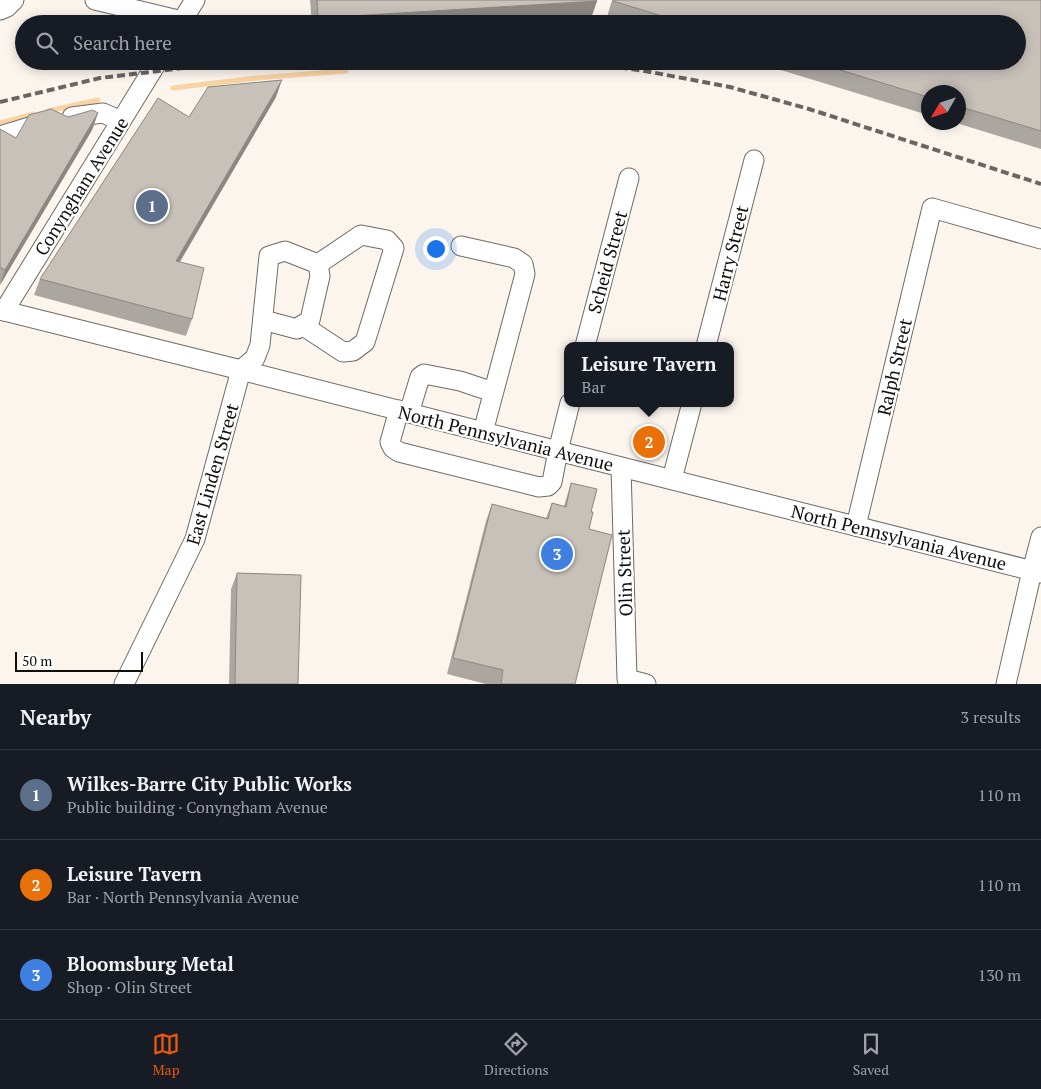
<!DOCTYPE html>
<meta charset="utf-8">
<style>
:root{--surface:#171b24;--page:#242831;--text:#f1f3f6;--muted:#9ea1a6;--line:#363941;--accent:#ea580c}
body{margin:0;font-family:"PT Serif",serif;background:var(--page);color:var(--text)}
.compass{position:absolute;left:921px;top:85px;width:45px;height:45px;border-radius:50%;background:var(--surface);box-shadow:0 2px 12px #0003;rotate:231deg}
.scale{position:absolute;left:15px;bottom:12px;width:128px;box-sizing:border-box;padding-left:5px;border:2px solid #100e0b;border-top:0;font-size:14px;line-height:18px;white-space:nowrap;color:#100e0b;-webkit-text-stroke:4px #fff;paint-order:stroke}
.you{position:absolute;left:435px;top:248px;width:18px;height:18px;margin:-12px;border:4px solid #fff;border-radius:50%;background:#1a73e8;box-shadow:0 0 0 8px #1a73e833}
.badge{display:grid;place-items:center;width:32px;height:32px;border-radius:50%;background:var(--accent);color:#fff;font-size:16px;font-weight:700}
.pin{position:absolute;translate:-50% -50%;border:2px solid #fff;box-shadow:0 1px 5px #0006}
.popup{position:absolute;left:564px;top:342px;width:170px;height:65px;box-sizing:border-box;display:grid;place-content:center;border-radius:10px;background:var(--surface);filter:drop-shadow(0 1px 4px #0005);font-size:16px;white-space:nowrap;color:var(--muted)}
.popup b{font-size:19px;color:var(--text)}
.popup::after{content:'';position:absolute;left:50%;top:100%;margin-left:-10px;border:10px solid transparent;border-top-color:var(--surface)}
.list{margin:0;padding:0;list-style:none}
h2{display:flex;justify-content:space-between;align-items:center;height:65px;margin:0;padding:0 20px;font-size:21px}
h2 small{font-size:16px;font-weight:400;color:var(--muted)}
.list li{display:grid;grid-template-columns:32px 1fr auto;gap:15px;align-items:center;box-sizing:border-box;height:90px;padding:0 20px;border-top:1px solid var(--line)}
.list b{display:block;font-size:19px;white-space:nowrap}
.list p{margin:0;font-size:16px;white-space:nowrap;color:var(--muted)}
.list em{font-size:16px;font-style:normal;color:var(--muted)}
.icon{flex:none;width:28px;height:28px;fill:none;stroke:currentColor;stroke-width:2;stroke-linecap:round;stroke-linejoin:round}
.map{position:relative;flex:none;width:1041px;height:684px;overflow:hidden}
.search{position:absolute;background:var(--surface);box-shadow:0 2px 12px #0003;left:15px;right:15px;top:15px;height:55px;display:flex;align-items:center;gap:12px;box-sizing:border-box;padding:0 18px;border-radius:28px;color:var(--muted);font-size:19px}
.sheet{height:335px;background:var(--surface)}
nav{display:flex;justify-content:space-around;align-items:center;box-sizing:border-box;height:70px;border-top:1px solid var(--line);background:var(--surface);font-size:14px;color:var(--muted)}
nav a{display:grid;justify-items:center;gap:2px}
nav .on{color:var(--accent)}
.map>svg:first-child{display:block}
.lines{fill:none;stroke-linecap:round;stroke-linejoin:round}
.stream{stroke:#fad3a3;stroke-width:5}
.minor-casing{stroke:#706a64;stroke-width:21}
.minor{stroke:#fff;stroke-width:19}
.rail{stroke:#696561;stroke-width:4;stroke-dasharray:8 4;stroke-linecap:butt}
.wall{fill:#aca6a0}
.shaded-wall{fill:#8c8782}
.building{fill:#c8c1ba;stroke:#8c8782}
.labels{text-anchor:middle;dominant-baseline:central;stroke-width:4.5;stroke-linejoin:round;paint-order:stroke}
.street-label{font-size:18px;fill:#100e0b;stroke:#fff}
</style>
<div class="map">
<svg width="1041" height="684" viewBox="0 0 1041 684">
<rect width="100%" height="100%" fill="#fcf5ee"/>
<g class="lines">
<g class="stream">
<path d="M173 88 257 78 346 71"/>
<path d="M48 111 98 100"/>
<path d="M0 123 34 114"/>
</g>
<g class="minor-casing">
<g id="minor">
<path d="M95 0 182 21"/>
<path d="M0 10 7 7 14 0"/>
<path d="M180 24 195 0"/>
<path d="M72 117 103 113 121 121"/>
<path d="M0 136 46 122"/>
<path d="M461 246 514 258 523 264 525 274 483 432"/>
<path d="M0 310 241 370 558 451 1041 573"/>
<path d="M4 311 158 61"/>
<path d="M302 325 343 352 353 351 365 342 394 248 387 240 361 235 318 264"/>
<path d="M585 346 629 178"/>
<path d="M706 346 754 160"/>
<path d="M399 410 390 442 393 448 399 452 539 487 548 486 552 482 558 451 570 403"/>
<path d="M409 413 420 377 424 374 460 381 493 392"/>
<path d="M621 467 627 679 646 684"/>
<path d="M672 479 692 403"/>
<path d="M856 526 932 208 1041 239"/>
<path d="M124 684 195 539 241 370 255 358 260 345 269 256 285 251 318 264 320 276 310 320 297 329 263 320"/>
<path d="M1006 684 1032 571 1041 537"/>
</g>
</g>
<use href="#minor" class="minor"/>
<g class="rail">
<path d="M572 61 645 71 730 87 809 109 1041 184"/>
<path d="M0 102 100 78 242 61"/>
</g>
</g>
<g class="wall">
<path d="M310 0H596L597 1 591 18 487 24H312Z"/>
<path d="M612 0H1041V149L953 122H958V92H928V115L751 61H1017V24H628L607 17Z"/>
<path d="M276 97 180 262 192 319 186 336 34 295 40 279Z"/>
<path d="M98 113 92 130 0 285V129L16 138 68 117Z"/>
<path d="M571 483 591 512 589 529 575 684H486L447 674 486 521 492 504 546 518 552 503 564 506Z"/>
<path d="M237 573 298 684H229L231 589Z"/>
</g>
<g class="shaded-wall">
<path d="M597 1 591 18 487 24H316L318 18Z"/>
<path d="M282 80 276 97 170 278 176 261Z"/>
<path d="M98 113 92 130 0 285 5 270Z"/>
</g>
<g class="building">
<path d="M317 0H596L597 1 318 18Z"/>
<path d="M613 0H1041V131L958 106V92H928V97L811 61H1017V24H688L613 1Z"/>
<path d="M282 80 176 261 204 268 192 319 40 279 158 98 189 117 208 87Z"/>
<path d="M51 109 68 117 93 110 98 113 5 270 0 267V129L16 138 29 115Z"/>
<path d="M571 483 597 489 591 512H593L589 529 612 535 575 684H501L503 670 453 658 492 504 548 519 552 503 566 507Z"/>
<path d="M237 573 301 575 298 684H235Z"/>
</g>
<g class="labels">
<g class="street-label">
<text transform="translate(81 186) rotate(-58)">Conyngham Avenue</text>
<text transform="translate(730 253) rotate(-76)">Harry Street</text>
<text transform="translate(607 262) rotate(-75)">Scheid Street</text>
<text transform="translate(894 367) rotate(-77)">Ralph Street</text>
<text transform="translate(506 438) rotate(14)">North Pennsylvania Avenue</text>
<text transform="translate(212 474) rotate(-74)">East Linden Street</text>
<text transform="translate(899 537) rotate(14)">North Pennsylvania Avenue</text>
<text transform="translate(624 573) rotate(-92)">Olin Street</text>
</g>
</g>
</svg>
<svg class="compass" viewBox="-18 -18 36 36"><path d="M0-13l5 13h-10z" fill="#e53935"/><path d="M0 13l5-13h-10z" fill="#9ea1a6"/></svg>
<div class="scale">50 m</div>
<div class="you"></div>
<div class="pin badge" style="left:152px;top:206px;background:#5c6f8a">1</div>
<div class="pin badge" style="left:649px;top:442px;background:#e8710a">2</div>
<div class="popup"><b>Leisure Tavern</b>Bar</div>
<div class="pin badge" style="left:557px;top:554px;background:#3f7fe0">3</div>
<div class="search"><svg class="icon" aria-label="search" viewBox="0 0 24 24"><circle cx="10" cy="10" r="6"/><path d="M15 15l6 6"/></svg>Search here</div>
</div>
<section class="sheet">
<h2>Nearby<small>3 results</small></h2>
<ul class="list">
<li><span class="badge" style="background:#5c6f8a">1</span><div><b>Wilkes-Barre City Public Works</b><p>Public building · Conyngham Avenue</p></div><em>110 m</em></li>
<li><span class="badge" style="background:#e8710a">2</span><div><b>Leisure Tavern</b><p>Bar · North Pennsylvania Avenue</p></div><em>110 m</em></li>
<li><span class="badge" style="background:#3f7fe0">3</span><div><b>Bloomsburg Metal</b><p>Shop · Olin Street</p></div><em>130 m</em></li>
</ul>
</section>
<nav>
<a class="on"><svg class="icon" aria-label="map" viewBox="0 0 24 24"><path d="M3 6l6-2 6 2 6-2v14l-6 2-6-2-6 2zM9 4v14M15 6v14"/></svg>Map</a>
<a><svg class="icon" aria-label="directions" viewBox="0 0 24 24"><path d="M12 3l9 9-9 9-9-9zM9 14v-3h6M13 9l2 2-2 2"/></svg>Directions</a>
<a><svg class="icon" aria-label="saved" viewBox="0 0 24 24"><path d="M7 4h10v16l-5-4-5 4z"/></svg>Saved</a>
</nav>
